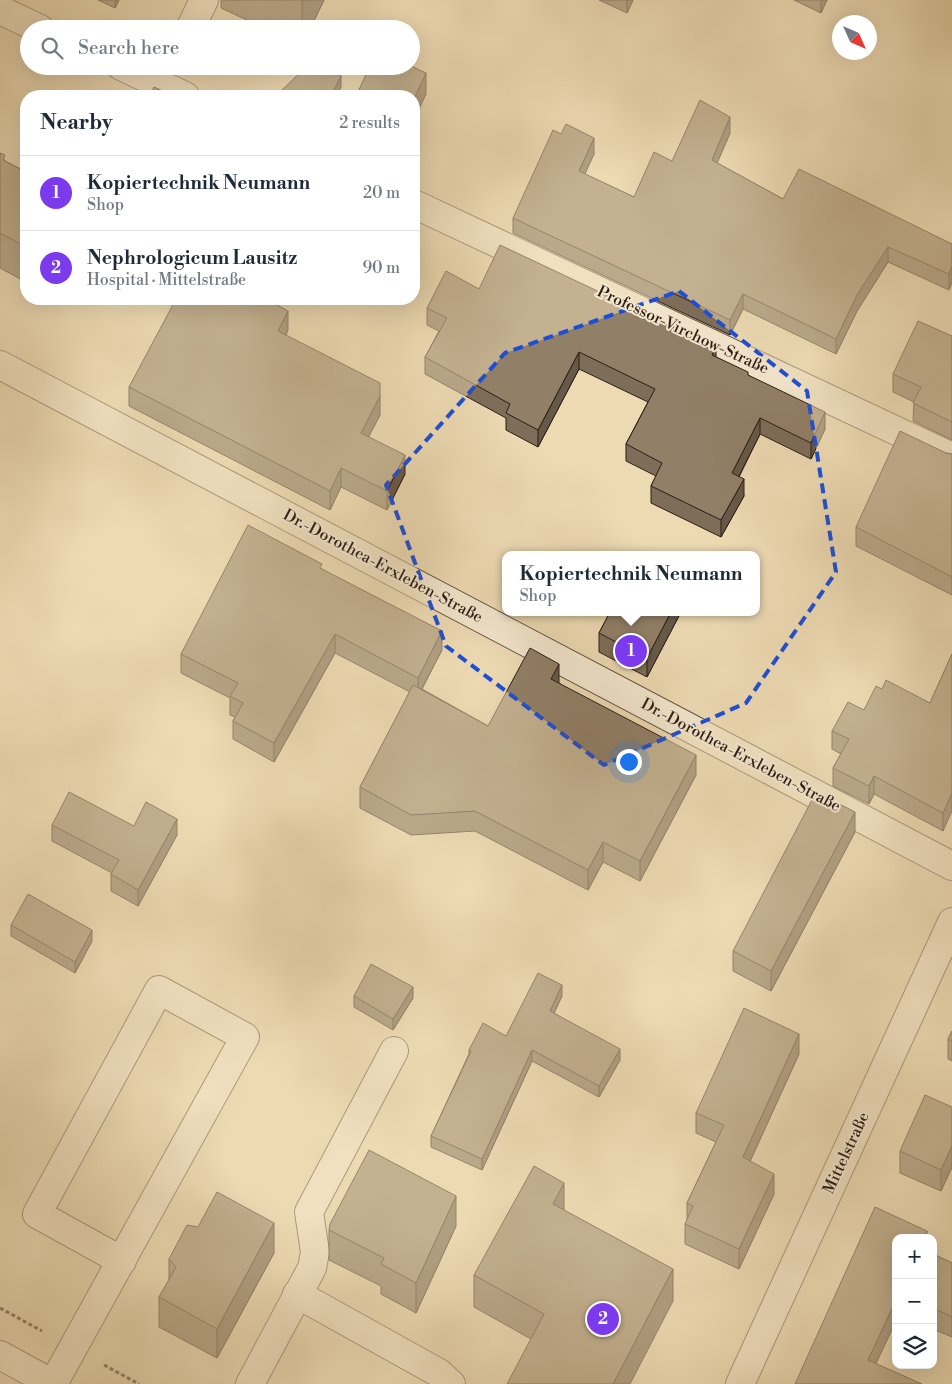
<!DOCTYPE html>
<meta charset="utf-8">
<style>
:root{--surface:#fff;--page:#f6f6f7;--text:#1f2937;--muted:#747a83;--line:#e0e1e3;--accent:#7c3aed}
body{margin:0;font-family:"Libre Bodoni",serif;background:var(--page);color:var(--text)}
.controls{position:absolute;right:15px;bottom:15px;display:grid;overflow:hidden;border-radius:10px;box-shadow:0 5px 20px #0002}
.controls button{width:45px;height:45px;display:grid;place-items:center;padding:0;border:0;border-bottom:1px solid var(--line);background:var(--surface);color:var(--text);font:25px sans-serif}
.compass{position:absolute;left:832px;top:15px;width:45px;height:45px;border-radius:50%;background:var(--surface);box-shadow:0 5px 20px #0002;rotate:135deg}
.you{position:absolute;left:628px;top:761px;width:18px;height:18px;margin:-12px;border:4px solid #fff;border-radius:50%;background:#1a73e8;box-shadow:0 0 0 8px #1a73e833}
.badge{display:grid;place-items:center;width:32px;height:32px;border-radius:50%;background:var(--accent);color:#fff;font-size:16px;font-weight:700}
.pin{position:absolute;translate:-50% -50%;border:2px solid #fff;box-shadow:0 1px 5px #0006}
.popup{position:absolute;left:502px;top:551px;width:258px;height:65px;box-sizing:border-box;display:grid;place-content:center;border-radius:10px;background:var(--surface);filter:drop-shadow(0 1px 4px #0005);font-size:16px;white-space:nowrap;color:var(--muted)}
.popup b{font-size:19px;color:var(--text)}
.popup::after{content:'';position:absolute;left:50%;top:100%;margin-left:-10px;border:10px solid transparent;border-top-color:var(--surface)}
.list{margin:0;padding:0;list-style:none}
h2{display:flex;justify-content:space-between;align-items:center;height:65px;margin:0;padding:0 20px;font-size:21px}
h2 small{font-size:16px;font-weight:400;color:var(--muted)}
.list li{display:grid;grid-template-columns:32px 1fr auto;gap:15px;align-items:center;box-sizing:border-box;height:75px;padding:0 20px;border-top:1px solid var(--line)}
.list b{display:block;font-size:19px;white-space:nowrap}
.list p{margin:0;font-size:16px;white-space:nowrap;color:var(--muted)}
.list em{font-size:16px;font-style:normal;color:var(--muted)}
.icon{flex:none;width:28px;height:28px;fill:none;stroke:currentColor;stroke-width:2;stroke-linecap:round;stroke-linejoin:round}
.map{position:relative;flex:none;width:952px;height:1384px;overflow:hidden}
.search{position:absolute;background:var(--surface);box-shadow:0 5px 20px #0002;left:20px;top:20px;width:400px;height:55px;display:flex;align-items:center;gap:12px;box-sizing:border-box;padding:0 18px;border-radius:28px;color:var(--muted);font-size:19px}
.panel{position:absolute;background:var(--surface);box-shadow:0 5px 20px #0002;left:20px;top:90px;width:400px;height:215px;border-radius:20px}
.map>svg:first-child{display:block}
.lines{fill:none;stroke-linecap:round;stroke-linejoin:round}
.minor-casing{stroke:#5e4c3c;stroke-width:30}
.path{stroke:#2e1c15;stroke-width:3;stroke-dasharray:4 2.5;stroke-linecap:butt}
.minor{stroke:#f3e7ce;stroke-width:28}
.wall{fill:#7d6d59;stroke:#2e1c15}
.shaded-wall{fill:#665948;stroke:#2e1c15}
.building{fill:#917f67;stroke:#2e1c15}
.marked{fill:none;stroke:#1d4ed8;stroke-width:4;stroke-dasharray:10 6;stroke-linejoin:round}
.labels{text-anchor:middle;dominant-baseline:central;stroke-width:4;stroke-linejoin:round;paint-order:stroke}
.street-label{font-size:16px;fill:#2e1c15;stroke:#f3e7ce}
</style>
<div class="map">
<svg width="952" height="1384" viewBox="0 0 952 1384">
<rect width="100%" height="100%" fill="#eddab3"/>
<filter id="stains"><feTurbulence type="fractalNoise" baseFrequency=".004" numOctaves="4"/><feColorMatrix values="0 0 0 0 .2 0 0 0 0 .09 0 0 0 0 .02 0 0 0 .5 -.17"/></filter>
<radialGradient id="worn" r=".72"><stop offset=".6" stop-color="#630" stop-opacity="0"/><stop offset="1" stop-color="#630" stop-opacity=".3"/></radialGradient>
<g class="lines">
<g class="minor-casing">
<g id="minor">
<path d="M0 10 40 29"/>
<path d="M190 29 204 0"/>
<path d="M121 66 185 96"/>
<path d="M414 204 952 457"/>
<path d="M0 365 952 866"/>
<path d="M297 1294 439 1373 451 1384"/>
<path d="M0 1355 53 1384"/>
<path d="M53 1384 245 1037 159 990 37 1214 122 1261"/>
<path d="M250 1384 312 1268 315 1252 309 1212 394 1051"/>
<path d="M740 1384 952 922"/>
</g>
</g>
<g class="path">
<path d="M0 1308 42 1331"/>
<path d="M104 1365 139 1384"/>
</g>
<use href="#minor" class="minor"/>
</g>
<g class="wall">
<path d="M98 0H119L115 8Z"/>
<path d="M221 0H324L310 29H266L221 8Z"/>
<path d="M599 0H633L627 13Z"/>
<path d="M794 0H827L821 13Z"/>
<path d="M341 87 336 96H280V92Z"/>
<path d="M730 133 717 163 783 199 952 244V282L949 290 888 262 857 311 836 354 743 309 730 335 513 233V218L594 154 584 174 634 197 672 161Z"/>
<path d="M0 153 5 161 26 172V282L0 268Z"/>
<path d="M479 289 716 357 748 375 825 429 811 459 760 434 739 477 744 496 721 537 651 503V486L656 476 626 461V444L648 402 579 369 538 447 506 430V418L425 374V357L439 331 427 325V308Z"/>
<path d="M288 330 286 335 380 415 368 437 405 474 387 510 341 487 330 510 129 406V387Z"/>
<path d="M952 336V440L913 421 914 402 893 392V374Z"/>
<path d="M946 453 952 454V595L856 546V527Z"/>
<path d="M322 569 442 650 422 689 488 726 559 683 696 775 640 881 603 862 588 890 475 831 411 835 360 808V787L410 692 335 653 274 762 233 739V721L235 717 230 715V698L181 673V654Z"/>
<path d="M610 612H681L647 677 599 652V633Z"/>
<path d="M952 654 943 831 874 794 869 804 833 786V768L841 754 832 749V731L864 710 882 689 930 703Z"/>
<path d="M52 825 134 826 177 835 138 906 111 891V874L112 873 52 841Z"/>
<path d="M855 832 771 991 733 971V951Z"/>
<path d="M11 925 92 941 75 973 11 936Z"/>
<path d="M354 996 413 998 393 1030 354 1007Z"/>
<path d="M562 996 554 1013 620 1060 599 1097 532 1061 482 1170 431 1147V1136L469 1054V1050L506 1036Z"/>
<path d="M952 1031V1061L948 1059V1039Z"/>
<path d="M799 1054 750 1161 774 1194 739 1269 685 1244V1224L687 1221V1203L716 1142 696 1133V1113Z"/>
<path d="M952 1107V1167L941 1191 900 1173V1151Z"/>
<path d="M564 1210 673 1301 531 1339 474 1307V1275Z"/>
<path d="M456 1226 416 1313 381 1294V1286L329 1260V1230Z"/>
<path d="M274 1253 217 1358 159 1327V1297L169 1281V1259Z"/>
<path d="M933 1254 952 1263V1337L933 1329Z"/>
</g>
<g class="shaded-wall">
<path d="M115 0H119L115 8Z"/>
<path d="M302 0H324L310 29H302Z"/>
<path d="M627 0H633L627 13Z"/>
<path d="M822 0H827L821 13V2Z"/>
<path d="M426 73V94L414 120V99Z"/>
<path d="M341 76V87L336 96H331Z"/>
<path d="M730 117V133L712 175V160Z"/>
<path d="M594 138V154L579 187V171Z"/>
<path d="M888 247V262L857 311 836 354V339L857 295Z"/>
<path d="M952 266V282L949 290V274Z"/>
<path d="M743 294V309L730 335V320Z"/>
<path d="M288 311V330L278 350V331Z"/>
<path d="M716 347V363L712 355Z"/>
<path d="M579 352V369L538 447V430Z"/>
<path d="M380 396V415L361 452V433Z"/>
<path d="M825 412V429L811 459V443Z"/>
<path d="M760 418V434L732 490V473Z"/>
<path d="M405 455V474L387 510V491Z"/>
<path d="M341 468V487L330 510V491Z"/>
<path d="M744 479V496L721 537V520Z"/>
<path d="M671 612H681L647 677V658Z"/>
<path d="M442 631V650L418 696V678Z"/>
<path d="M335 634V653L274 762V743Z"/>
<path d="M559 664V684L551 679Z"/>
<path d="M696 755V775L640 881V861Z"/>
<path d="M874 776V794L869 804V786Z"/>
<path d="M952 793V811L943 831V813Z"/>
<path d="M855 812V832L771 991V971Z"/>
<path d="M177 819V835L138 906V890Z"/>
<path d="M603 842V862L588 890V870Z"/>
<path d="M92 930V941L75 973V962Z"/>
<path d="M562 985V996L550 1022V1011Z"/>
<path d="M413 987V998L393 1030V1019Z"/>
<path d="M799 1034V1054L743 1177V1157Z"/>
<path d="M620 1049V1060L599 1097V1086Z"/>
<path d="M532 1050V1061L482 1170V1159Z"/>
<path d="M952 1146V1167L941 1191V1170Z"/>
<path d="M774 1174V1194L739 1269V1249Z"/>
<path d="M564 1183V1215L553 1204Z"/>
<path d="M456 1196V1226L416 1313V1283Z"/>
<path d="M274 1223V1253L217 1358V1329Z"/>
<path d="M927 1231V1238H924Z"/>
<path d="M673 1269V1301L630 1384H613Z"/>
<path d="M896 1300V1321L868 1381V1360Z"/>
</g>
<g class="building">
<path d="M307 66H322L341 76 331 96H289L280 92Z"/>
<path d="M370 66H411L426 73 414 99V96H356Z"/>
<path d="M154 87 173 96H150Z"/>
<path d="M700 100 730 117 712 160 783 199 799 169 952 244V266L949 274 888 247 857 295 836 339 743 294 730 320 513 218 553 130 561 134 566 124 594 138 579 171 634 197 654 152 672 161Z"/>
<path d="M0 153 5 155 3 160 26 172V247L0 233Z"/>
<path d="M500 245 716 347 712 355 748 372V375L825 412 811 443 760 418 732 473 744 479 721 520 651 486 662 463 626 444 655 389 579 352 538 430 506 413 510 404 425 357 447 318 427 308 446 271 479 289Z"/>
<path d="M176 299H266L288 311 278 331 380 383V396L361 433 405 455 387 491 341 468 330 491 129 387Z"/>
<path d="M918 321 952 336V422L913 403 921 387 893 374Z"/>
<path d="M900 431 946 453 952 454V577L856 527Z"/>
<path d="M248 525 322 564 320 568 442 631 418 678 335 634 274 743 233 721 243 703 230 696 238 683 181 654Z"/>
<path d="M610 612H671L647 658 599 633Z"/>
<path d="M530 648 559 664 551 679 696 755 640 861 603 842 588 870 475 811 411 815 360 787 413 685 488 726Z"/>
<path d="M952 654V793L943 813 874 776 869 786 833 768 849 739 832 731 848 702 864 710 876 686 882 689 886 680 930 703Z"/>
<path d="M69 792 134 826 146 802 177 819 138 890 111 874 119 860 52 825Z"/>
<path d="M818 793 855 812 771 971 733 951 814 796 816 797Z"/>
<path d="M28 894 92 930 75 962 11 925Z"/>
<path d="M371 964 413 987 393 1019 354 996Z"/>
<path d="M538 973 562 985 550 1011 620 1049 599 1086 532 1050 482 1159 431 1136 471 1051 469 1050 483 1023 506 1036Z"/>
<path d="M744 1008 799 1034 743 1157 774 1174 739 1249 685 1224 693 1206 687 1203 724 1125 696 1113Z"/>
<path d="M952 1031V1041L948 1039Z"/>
<path d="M925 1095 952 1107V1146L941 1170 900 1151Z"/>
<path d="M369 1150 456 1196 416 1283 381 1264 384 1258 329 1230 330 1224Z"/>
<path d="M534 1166 564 1183 553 1204 673 1269 613 1384H507L544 1314 474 1275Z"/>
<path d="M217 1192 274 1223 217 1329 159 1297 176 1267 169 1259 187 1225 198 1227Z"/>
<path d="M875 1207 927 1231 924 1238H896V1300L868 1360 922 1384H795Z"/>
<path d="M933 1254 952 1263V1317L933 1308Z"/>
</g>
<path d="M0 0H952V1384H0ZM679 291 807 391 836 572 746 703 604 765 446 646 386 485 505 353Z" fill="#eddab3" fill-opacity=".55" fill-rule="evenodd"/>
<path class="marked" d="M679 291 807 391 836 572 746 703 604 765 446 646 386 485 505 353Z"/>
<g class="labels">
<g class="street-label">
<text transform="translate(683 330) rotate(25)">Professor-Virchow-Straße</text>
<text transform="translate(383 566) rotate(28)">Dr.-Dorothea-Erxleben-Straße</text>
<text transform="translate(741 755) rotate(28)">Dr.-Dorothea-Erxleben-Straße</text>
<text transform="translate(846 1153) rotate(-65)">Mittelstraße</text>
</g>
</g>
<rect width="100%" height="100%" filter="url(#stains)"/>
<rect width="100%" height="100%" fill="url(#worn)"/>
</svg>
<div class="controls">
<button>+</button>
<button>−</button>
<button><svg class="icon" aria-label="layers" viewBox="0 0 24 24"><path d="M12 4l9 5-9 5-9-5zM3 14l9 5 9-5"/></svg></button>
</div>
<svg class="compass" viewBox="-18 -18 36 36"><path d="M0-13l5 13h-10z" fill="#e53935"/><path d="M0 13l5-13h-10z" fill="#747a83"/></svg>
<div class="you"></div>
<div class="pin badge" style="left:631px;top:651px">1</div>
<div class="popup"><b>Kopiertechnik Neumann</b>Shop</div>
<div class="pin badge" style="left:603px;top:1319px">2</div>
<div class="search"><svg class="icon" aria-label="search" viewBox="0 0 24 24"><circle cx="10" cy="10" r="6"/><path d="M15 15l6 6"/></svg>Search here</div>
<section class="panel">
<h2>Nearby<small>2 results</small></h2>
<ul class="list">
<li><span class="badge">1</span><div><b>Kopiertechnik Neumann</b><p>Shop</p></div><em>20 m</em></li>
<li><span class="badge">2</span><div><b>Nephrologicum Lausitz</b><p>Hospital · Mittelstraße</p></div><em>90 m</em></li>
</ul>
</section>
</div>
